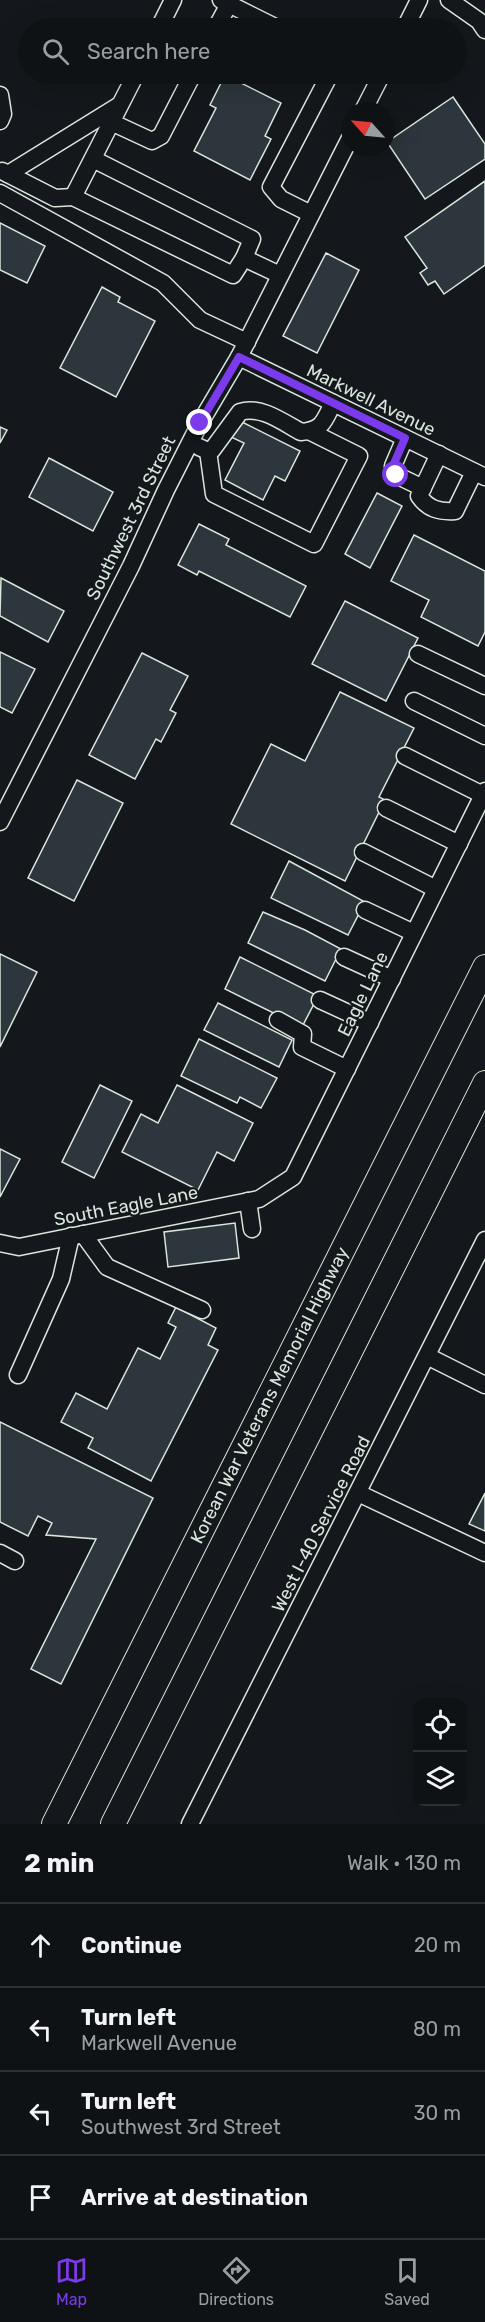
<!DOCTYPE html>
<meta charset="utf-8">
<style>
:root{--surface:#0f1215;--page:#1d2022;--text:#f1f3f6;--muted:#9b9ea0;--line:#2f3234;--accent:#7c3aed}
body{margin:0;font-family:Rubik,sans-serif;background:var(--page);color:var(--text)}
.controls{position:absolute;right:18px;bottom:18px;display:grid;overflow:hidden;border-radius:12px;box-shadow:0 6px 24px #0002}
.controls button{width:54px;height:54px;display:grid;place-items:center;padding:0;border:0;border-bottom:2px solid var(--line);background:var(--surface);color:var(--text);font:30px sans-serif}
.compass{position:absolute;left:341px;top:102px;width:54px;height:54px;border-radius:50%;background:var(--surface);box-shadow:0 6px 24px #0002;rotate:297deg}
.stop{position:absolute;width:18px;height:18px;margin:-14px;border:4px solid #7c3aed;border-radius:50%;background:#fff}
.stop.end{background:#7c3aed;border-color:#fff;box-shadow:0 2px 6px #0008}
.list{margin:0;padding:0;list-style:none}
h2{display:flex;justify-content:space-between;align-items:center;height:78px;margin:0;padding:0 24px;font-size:26px}
h2 small{font-size:20px;font-weight:400;color:var(--muted)}
.list li{display:grid;grid-template-columns:39px 1fr auto;gap:18px;align-items:center;box-sizing:border-box;height:84px;padding:0 24px;border-top:2px solid var(--line)}
.list b{display:block;font-size:22px;white-space:nowrap}
.list p{margin:0;font-size:20px;white-space:nowrap;color:var(--muted)}
.list em{font-size:20px;font-style:normal;color:var(--muted)}
.icon{flex:none;width:33px;height:33px;fill:none;stroke:currentColor;stroke-width:2;stroke-linecap:round;stroke-linejoin:round}
.map{position:relative;flex:none;width:485px;height:1824px;overflow:hidden}
.search{position:absolute;background:var(--surface);box-shadow:0 6px 24px #0002;left:18px;right:18px;top:18px;height:66px;display:flex;align-items:center;gap:15px;box-sizing:border-box;padding:0 21px;border-radius:33px;color:var(--muted);font-size:22px}
.sheet{height:414px;background:var(--surface)}
nav{display:flex;justify-content:space-around;align-items:center;box-sizing:border-box;height:84px;border-top:2px solid var(--line);background:var(--surface);font-size:16px;color:var(--muted)}
nav a{display:grid;justify-items:center;gap:3px}
nav .on{color:var(--accent)}
.map>svg:first-child{display:block}
.building{fill:#2c363c;stroke:#d8e6dc;stroke-width:1.5}
.lines{fill:none;stroke-linecap:round;stroke-linejoin:round}
.minor-casing{stroke:#d8e6dc;stroke-width:19}
.highway-casing{stroke:#d8e6dc;stroke-width:26}
.minor{stroke:#14181c;stroke-width:16}
.highway{stroke:#14181c;stroke-width:24}
.route{stroke:#7c3aed;stroke-width:8}
.labels{text-anchor:middle;dominant-baseline:central;stroke-width:4.5;stroke-linejoin:round;paint-order:stroke}
.street-label{font-size:18px;fill:#d8e6dc;stroke:#14181c}
</style>
<div class="map">
<svg width="485" height="1824" viewBox="0 0 485 1824">
<rect width="100%" height="100%" fill="#14181c"/>
<g class="building">
<path d="M225 75 281 103 265 136 271 139 250 180 194 151 216 108 210 105Z"/>
<path d="M453 97 485 144V159L425 199 387 142Z"/>
<path d="M485 181V265L444 294 435 281 428 285 420 273 427 268 405 237Z"/>
<path d="M0 223 45 246 27 283 0 270Z"/>
<path d="M326 253 359 270 317 353 283 336Z"/>
<path d="M102 287 120 297 118 302 155 321 116 397 60 368Z"/>
<path d="M240 421 300 451 285 481 275 476 263 500 225 480 244 443 231 437Z"/>
<path d="M0 427 7 430 0 443Z"/>
<path d="M49 458 113 492 93 531 29 497Z"/>
<path d="M377 493 402 506 370 568 345 554Z"/>
<path d="M199 524 229 539 226 545 306 586 290 617 199 571 197 575 178 565Z"/>
<path d="M414 535 485 571V632L478 646 421 617 429 600 391 581Z"/>
<path d="M1 578 64 611 48 642 0 616Z"/>
<path d="M345 601 418 638 386 701 312 664Z"/>
<path d="M0 652 35 669 12 713 0 707Z"/>
<path d="M142 653 188 676 170 710 176 713 161 742 156 739 135 779 89 755Z"/>
<path d="M340 692 414 728 379 797 385 800 345 881 231 824 271 744 305 761Z"/>
<path d="M77 780 123 803 74 901 28 878Z"/>
<path d="M289 861 365 902 348 935 271 898Z"/>
<path d="M263 912 305 930 341 949 325 981 248 943Z"/>
<path d="M0 954 37 972 0 1047Z"/>
<path d="M240 957 318 996 302 1027 225 989Z"/>
<path d="M218 1003 292 1040 279 1067 204 1030Z"/>
<path d="M199 1039 277 1078 261 1108 240 1097 237 1103 181 1076Z"/>
<path d="M100 1085 132 1101 94 1178 62 1162Z"/>
<path d="M177 1085 253 1123 234 1161 217 1152 198 1190 122 1152 141 1114 158 1123Z"/>
<path d="M0 1149 20 1159 0 1197Z"/>
<path d="M235 1223 239 1258 168 1267 164 1232Z"/>
<path d="M176 1307 216 1328 208 1345 218 1350 151 1481 88 1448 93 1438 61 1422 76 1393 107 1409 138 1348 160 1359 176 1327 168 1323Z"/>
<path d="M0 1422 153 1498 61 1684 31 1669 96 1539 46 1535 52 1523 38 1516 28 1536 0 1522Z"/>
<path d="M485 1493V1531L469 1524Z"/>
</g>
<g class="lines">
<g class="minor-casing">
<g id="minor">
<path d="M221 0 277 28"/>
<path d="M449 0 479 21 485 30"/>
<path d="M159 28 173 0"/>
<path d="M216 28 229 4"/>
<path d="M405 28 419 0"/>
<path d="M0 95 3 114 0 121"/>
<path d="M363 111 382 74"/>
<path d="M111 122 152 141 161 136 193 74"/>
<path d="M93 159 252 239 244 258 233 275 73 197 136 74"/>
<path d="M2 171 55 198 73 197"/>
<path d="M8 174 118 106"/>
<path d="M0 193 163 283 200 320 247 342"/>
<path d="M311 214 281 199 271 187 330 74"/>
<path d="M244 258 280 275"/>
<path d="M239 357 485 477"/>
<path d="M405 438 393 466 396 475 423 488"/>
<path d="M199 447 208 451 212 450 240 412C261 405 284 423 301 432 323 430 324 421 333 403"/>
<path d="M208 451 214 494 314 544 359 456 309 431"/>
<path d="M439 454 419 496C428 509 439 512 455 511L474 472"/>
<path d="M418 654 485 686"/>
<path d="M414 701 485 736"/>
<path d="M405 756 483 795"/>
<path d="M386 808 459 844"/>
<path d="M0 822 131 566 166 490 200 423 239 357 350 138"/>
<path d="M363 852 436 889"/>
<path d="M365 910 414 933"/>
<path d="M344 957 392 979"/>
<path d="M320 1000 370 1023"/>
<path d="M278 1020 303 1034 302 1047 347 1069"/>
<path d="M248 1201 252 1229"/>
<path d="M83 1234 107 1267 202 1310"/>
<path d="M0 1243 19 1247 259 1199 293 1177 485 791"/>
<path d="M427 1356 485 1385"/>
<path d="M18 1375 61 1279 71 1236"/>
<path d="M358 1493 485 1553"/>
<path d="M0 1553 15 1561"/>
<path d="M190 1824 485 1240"/>
</g>
</g>
<g class="highway-casing">
<g id="highway">
<path id="s1" d="M54 1824 485 967"/>
<path d="M113 1824 485 1083"/>
</g>
</g>
<use href="#minor" class="minor"/>
<use href="#highway" class="highway"/>
</g>
<g class="lines">
<path class="route" d="M200 423 239 357 405 438 393 466 396 475"/>
</g>
<g class="labels">
<g class="street-label">
<text transform="translate(371 400) rotate(26)">Markwell Avenue</text>
<text transform="translate(131 518) rotate(-64)">Southwest 3rd Street</text>
<text transform="translate(363 994) rotate(-64)">Eagle Lane</text>
<text transform="translate(126 1206) rotate(-11)">South Eagle Lane</text>
<text stroke="none"><textPath href="#s1" startOffset="480">Korean War Veterans Memorial Highway</textPath></text>
<text transform="translate(321 1524) rotate(-63)">West I-40 Service Road</text>
</g>
</g>
</svg>
<div class="controls">
<button><svg class="icon" aria-label="locate" viewBox="0 0 24 24"><circle cx="12" cy="12" r="6"/><path d="M12 2v4M12 18v4M2 12h4M18 12h4"/></svg></button>
<button><svg class="icon" aria-label="layers" viewBox="0 0 24 24"><path d="M12 4l9 5-9 5-9-5zM3 14l9 5 9-5"/></svg></button>
</div>
<svg class="compass" viewBox="-18 -18 36 36"><path d="M0-13l5 13h-10z" fill="#e53935"/><path d="M0 13l5-13h-10z" fill="#9b9ea0"/></svg>
<div class="stop" style="left:396px;top:475px"></div>
<div class="stop end" style="left:200px;top:423px"></div>
<div class="search"><svg class="icon" aria-label="search" viewBox="0 0 24 24"><circle cx="10" cy="10" r="6"/><path d="M15 15l6 6"/></svg>Search here</div>
</div>
<section class="sheet">
<h2>2 min<small>Walk · 130 m</small></h2>
<ul class="list">
<li><svg class="icon" aria-label="ahead" viewBox="0 0 24 24"><path d="M12 20V5M6 11l6-6 6 6"/></svg><div><b>Continue</b></div><em>20 m</em></li>
<li><svg class="icon" aria-label="left" viewBox="0 0 24 24"><path d="M17 20v-9H6M10 6l-5 5 5 5"/></svg><div><b>Turn left</b><p>Markwell Avenue</p></div><em>80 m</em></li>
<li><svg class="icon" aria-label="left" viewBox="0 0 24 24"><path d="M17 20v-9H6M10 6l-5 5 5 5"/></svg><div><b>Turn left</b><p>Southwest 3rd Street</p></div><em>30 m</em></li>
<li><svg class="icon" aria-label="arrive" viewBox="0 0 24 24"><path d="M6 21V4h12l-3 4 3 4H6"/></svg><div><b>Arrive at destination</b></div></li>
</ul>
</section>
<nav>
<a class="on"><svg class="icon" aria-label="map" viewBox="0 0 24 24"><path d="M3 6l6-2 6 2 6-2v14l-6 2-6-2-6 2zM9 4v14M15 6v14"/></svg>Map</a>
<a><svg class="icon" aria-label="directions" viewBox="0 0 24 24"><path d="M12 3l9 9-9 9-9-9zM9 14v-3h6M13 9l2 2-2 2"/></svg>Directions</a>
<a><svg class="icon" aria-label="saved" viewBox="0 0 24 24"><path d="M7 4h10v16l-5-4-5 4z"/></svg>Saved</a>
</nav>
